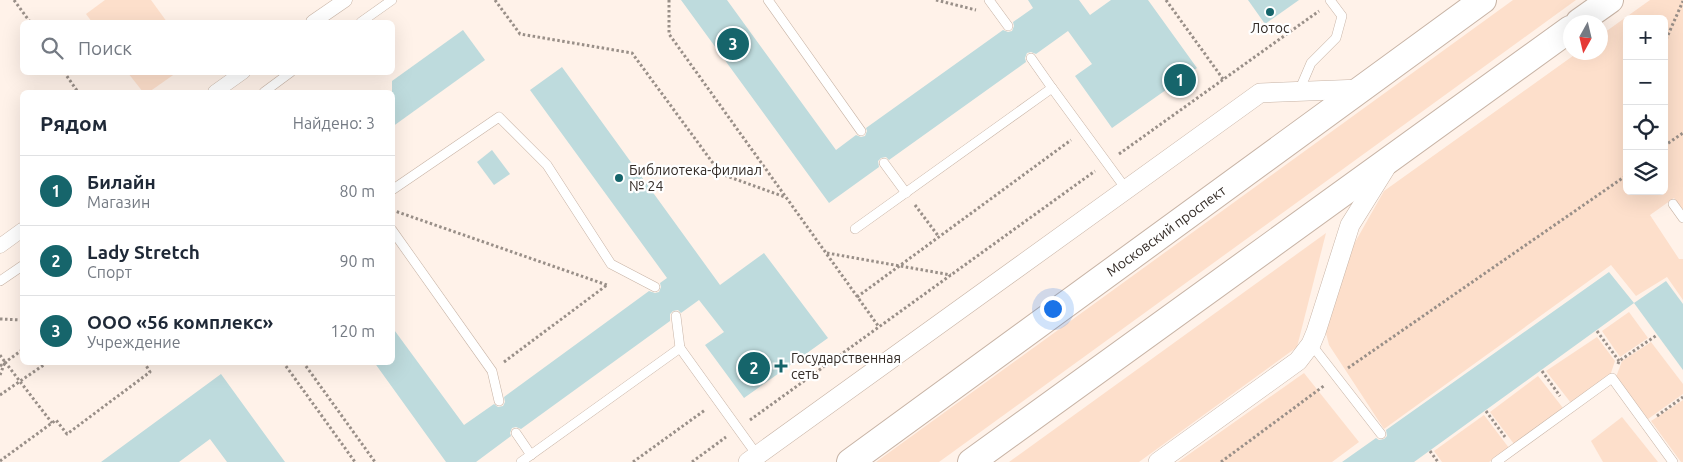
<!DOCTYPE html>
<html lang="ru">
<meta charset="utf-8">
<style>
:root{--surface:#fff;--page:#f6f6f7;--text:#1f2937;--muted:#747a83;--line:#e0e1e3;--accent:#16656b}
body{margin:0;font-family:Ubuntu,sans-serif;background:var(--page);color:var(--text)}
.controls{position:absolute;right:15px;top:15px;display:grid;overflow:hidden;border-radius:8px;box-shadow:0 5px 20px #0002}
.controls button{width:45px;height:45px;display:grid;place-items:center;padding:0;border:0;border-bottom:1px solid var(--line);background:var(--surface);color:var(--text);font:25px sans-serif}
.compass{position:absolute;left:1563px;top:15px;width:45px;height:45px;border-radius:50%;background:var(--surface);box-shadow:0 5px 20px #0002;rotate:188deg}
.you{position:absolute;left:1052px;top:308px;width:18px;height:18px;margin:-12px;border:4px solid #fff;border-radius:50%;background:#1a73e8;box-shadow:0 0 0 8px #1a73e833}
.badge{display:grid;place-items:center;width:32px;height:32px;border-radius:50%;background:var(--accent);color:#fff;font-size:16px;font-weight:700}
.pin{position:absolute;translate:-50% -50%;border:2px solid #fff;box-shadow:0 1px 5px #0006}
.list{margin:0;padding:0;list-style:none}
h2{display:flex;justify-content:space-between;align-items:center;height:65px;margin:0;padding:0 20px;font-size:21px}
h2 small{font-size:16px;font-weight:400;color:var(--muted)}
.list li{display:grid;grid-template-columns:32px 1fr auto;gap:15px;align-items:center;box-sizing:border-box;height:70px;padding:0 20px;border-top:1px solid var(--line)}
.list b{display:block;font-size:19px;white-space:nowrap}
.list p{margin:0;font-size:16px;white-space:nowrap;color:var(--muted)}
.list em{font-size:16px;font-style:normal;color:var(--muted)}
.icon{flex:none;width:28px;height:28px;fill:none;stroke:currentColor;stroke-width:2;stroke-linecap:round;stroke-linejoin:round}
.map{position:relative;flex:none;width:1683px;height:462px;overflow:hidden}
.search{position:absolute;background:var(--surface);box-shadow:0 5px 20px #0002;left:20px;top:20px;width:375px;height:55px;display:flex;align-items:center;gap:12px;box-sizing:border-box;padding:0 18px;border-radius:8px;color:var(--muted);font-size:19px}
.panel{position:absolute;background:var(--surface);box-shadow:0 5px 20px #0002;left:20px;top:90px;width:375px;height:275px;border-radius:8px}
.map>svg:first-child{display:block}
.green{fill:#fddfcb;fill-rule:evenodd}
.building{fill:#bedbdd}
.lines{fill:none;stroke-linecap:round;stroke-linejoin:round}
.service-casing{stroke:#c7b3a5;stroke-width:10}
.pedestrian-casing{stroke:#c7b3a5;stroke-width:15}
.minor-casing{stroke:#c7b3a5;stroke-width:20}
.secondary-casing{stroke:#c7b3a5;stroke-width:28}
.path{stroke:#998f88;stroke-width:3;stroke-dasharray:2.5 2.5;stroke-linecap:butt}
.service{stroke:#fff;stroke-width:9}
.pedestrian{stroke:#fff;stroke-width:14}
.minor{stroke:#fff;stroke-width:19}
.secondary{stroke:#fff;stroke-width:26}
.poi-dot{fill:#16656b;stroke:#fff;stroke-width:2}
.labels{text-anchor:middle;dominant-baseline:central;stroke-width:4.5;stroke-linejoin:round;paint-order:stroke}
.poi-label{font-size:14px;fill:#342c27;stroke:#fff;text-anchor:start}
.street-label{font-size:14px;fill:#342c27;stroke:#fff}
</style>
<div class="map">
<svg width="1683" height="462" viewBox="0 0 1683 462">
<rect width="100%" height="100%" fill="#fff2e9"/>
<g class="green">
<path d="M105 0H151L167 22H92L86 14Z"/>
<path d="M1513 0H1576L939 462H876Z"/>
<path d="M1650 0H1683V210L1674 198 1650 215 1679 259H1683V300L1667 277 1636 296 1611 265 1384 429 1329 345 1325 329 1345 260 1384 191 1577 53 1600 52 1601 35ZM1627 19H1664V191H1627Z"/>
<path d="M128 73H176L149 92H143Z"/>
<path d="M1326 233 1297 347 1139 462H1009Z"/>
<path d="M1629 312 1648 338 1620 357 1602 331Z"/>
<path d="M1597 337 1615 361 1610 376 1571 403 1546 371Z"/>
<path d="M1651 342 1683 384V394L1648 419 1616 377 1622 361Z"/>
<path d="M1304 373 1359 442 1332 462H1178Z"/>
<path d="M1538 376 1563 408 1514 444 1490 412Z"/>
<path d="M1683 400V462H1681L1651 421Z"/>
<path d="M1484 415 1509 448 1489 462H1442L1434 451Z"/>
<path d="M1622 417 1658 462H1603L1591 441Z"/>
</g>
<g class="building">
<path d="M681 0H727L836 150 856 135 861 137 865 136 867 131 866 128 1003 30 1008 32 1012 31 1014 26 1013 22 1033 8 1028 0H1079L1090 15 1111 0H1148L1197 68 1112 128 1075 76 1092 64 1068 31 1036 54 1031 52 1027 53 1025 58 1026 62 889 160 886 157 881 158 878 161 879 167 829 203Z"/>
<path d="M1248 0H1299L1265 24Z"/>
<path d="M463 30 485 60 392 127V81Z"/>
<path d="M562 67 720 285 764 253 828 338 744 398 705 345 724 332 699 300 681 313 678 310 673 311 670 314V321L521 429 516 427 512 428 510 433 511 436 476 462H446L374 362H392V327L464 425 494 404 498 407 503 406 505 402 504 397 649 291 655 293 659 292 661 287 660 283 667 278 530 90Z"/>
<path d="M492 150 510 174 494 185 477 162Z"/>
<path d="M1609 272 1634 303 1414 462H1342L1376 438 1379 440 1384 439 1387 436 1386 430Z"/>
<path d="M1666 281 1683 304V370L1634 303Z"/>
<path d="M221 374 285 462H227L210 439 179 462H101Z"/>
</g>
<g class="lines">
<g class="service-casing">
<g id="service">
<path d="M768 0 861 131"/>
<path d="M989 0 1008 26"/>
<path d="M361 22 392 0"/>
<path d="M1031 58 1052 88"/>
<path d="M1299 91 1311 63 1336 38 1342 16 1330 0"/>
<path d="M264 92 291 72"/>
<path d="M884 163 906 193"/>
<path d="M392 190 499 117 547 165 611 264 655 287"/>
<path d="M1673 204 1683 218"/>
<path d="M855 229 1052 88 1126 189"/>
<path d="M392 230 492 371 499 401"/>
<path d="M0 281 22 266"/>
<path d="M676 316 680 348"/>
<path d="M1311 344 1381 434"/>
<path d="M516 433 531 455"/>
<path d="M521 462 680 348 757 455"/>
<path d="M1496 462 1612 378 1673 462"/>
</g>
</g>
<g class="pedestrian-casing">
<g id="pedestrian">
<path d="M313 22 345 0"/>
<path d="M215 92 243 72"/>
<path d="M0 246 22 230"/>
</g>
</g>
<g class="minor-casing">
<g id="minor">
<path d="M748 462 1260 93 1361 89"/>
<path d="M1158 462 1298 361 1311 344 1316 332 1350 225 1385 169"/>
</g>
</g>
<g class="secondary-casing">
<g id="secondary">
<path d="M1579 22 1610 0"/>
<path d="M850 462 1483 0"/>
<path d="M971 462 1570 29"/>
</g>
</g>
<g class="path">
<path d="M14 0 30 22"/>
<path d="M495 0 520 34 632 53 721 174 785 197"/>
<path d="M669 0V34L879 327"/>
<path d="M936 0 976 10"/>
<path d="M1166 0 1223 79"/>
<path d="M1664 44 1683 1"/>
<path d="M64 72 78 92"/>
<path d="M1664 146 1683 133"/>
<path d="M1119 154 1319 11"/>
<path d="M915 205 939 237"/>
<path d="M392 210 607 285"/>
<path d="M827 253 951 275"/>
<path d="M857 297 1071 140"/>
<path d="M0 319 22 320"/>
<path d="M1597 331 1619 361"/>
<path d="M0 355 5 362 0 375"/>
<path d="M5 362 52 423"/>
<path d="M283 362 355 462"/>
<path d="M303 362 375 462"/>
<path d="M504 362 607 285"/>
<path d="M1618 364 1619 361 1657 335"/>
<path d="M0 366 22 350"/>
<path d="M1348 368 1627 175"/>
<path d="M1542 371 1560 396"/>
<path d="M0 395 48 362"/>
<path d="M1486 411 1505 437"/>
<path d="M1657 416 1683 397"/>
<path d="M750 420 1095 171"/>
<path d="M1430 451 1438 462"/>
<path d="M0 461 56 420 67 434 150 372 144 362"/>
<path d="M633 462 705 410"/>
<path d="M692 462 726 437"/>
<path d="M1221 462 1325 385"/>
</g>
<use href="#service" class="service"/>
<use href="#pedestrian" class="pedestrian"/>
<use href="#minor" class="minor"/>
<use href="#secondary" class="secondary"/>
</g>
<g class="poi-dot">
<circle cx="1270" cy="12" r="5"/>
<circle cx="619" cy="178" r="5"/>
<path d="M778.5 358.5h5v5h5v5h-5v5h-5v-5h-5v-5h5z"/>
</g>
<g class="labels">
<g class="poi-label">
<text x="1270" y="28" text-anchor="middle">Лотос</text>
<text x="629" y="170">Библиотека-филиал<tspan x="629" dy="16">№ 24</tspan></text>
<text x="791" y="358">Государственная<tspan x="791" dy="16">сеть</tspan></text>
</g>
<g class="street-label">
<text transform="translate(1166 231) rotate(-36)">Московский проспект</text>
</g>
</g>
</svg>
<div class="controls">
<button>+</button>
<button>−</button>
<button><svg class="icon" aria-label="locate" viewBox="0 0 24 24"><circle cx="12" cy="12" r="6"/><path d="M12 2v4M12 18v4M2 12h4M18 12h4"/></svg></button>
<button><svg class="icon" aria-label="layers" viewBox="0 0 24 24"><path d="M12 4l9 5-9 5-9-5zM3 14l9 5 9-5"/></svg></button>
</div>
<svg class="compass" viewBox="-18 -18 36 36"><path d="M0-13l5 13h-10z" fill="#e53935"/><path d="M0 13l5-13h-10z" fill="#747a83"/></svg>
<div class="you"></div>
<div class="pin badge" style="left:1180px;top:80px">1</div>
<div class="pin badge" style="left:754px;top:368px">2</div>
<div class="pin badge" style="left:733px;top:44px">3</div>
<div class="search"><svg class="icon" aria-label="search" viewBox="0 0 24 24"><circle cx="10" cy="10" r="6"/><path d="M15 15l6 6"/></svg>Поиск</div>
<section class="panel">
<h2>Рядом<small>Найдено: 3</small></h2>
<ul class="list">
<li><span class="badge">1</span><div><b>Билайн</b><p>Магазин</p></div><em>80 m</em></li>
<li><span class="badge">2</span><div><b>Lady Stretch</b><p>Спорт</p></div><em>90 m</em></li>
<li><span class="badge">3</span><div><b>ООО «56 комплекс»</b><p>Учреждение</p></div><em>120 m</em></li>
</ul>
</section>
</div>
